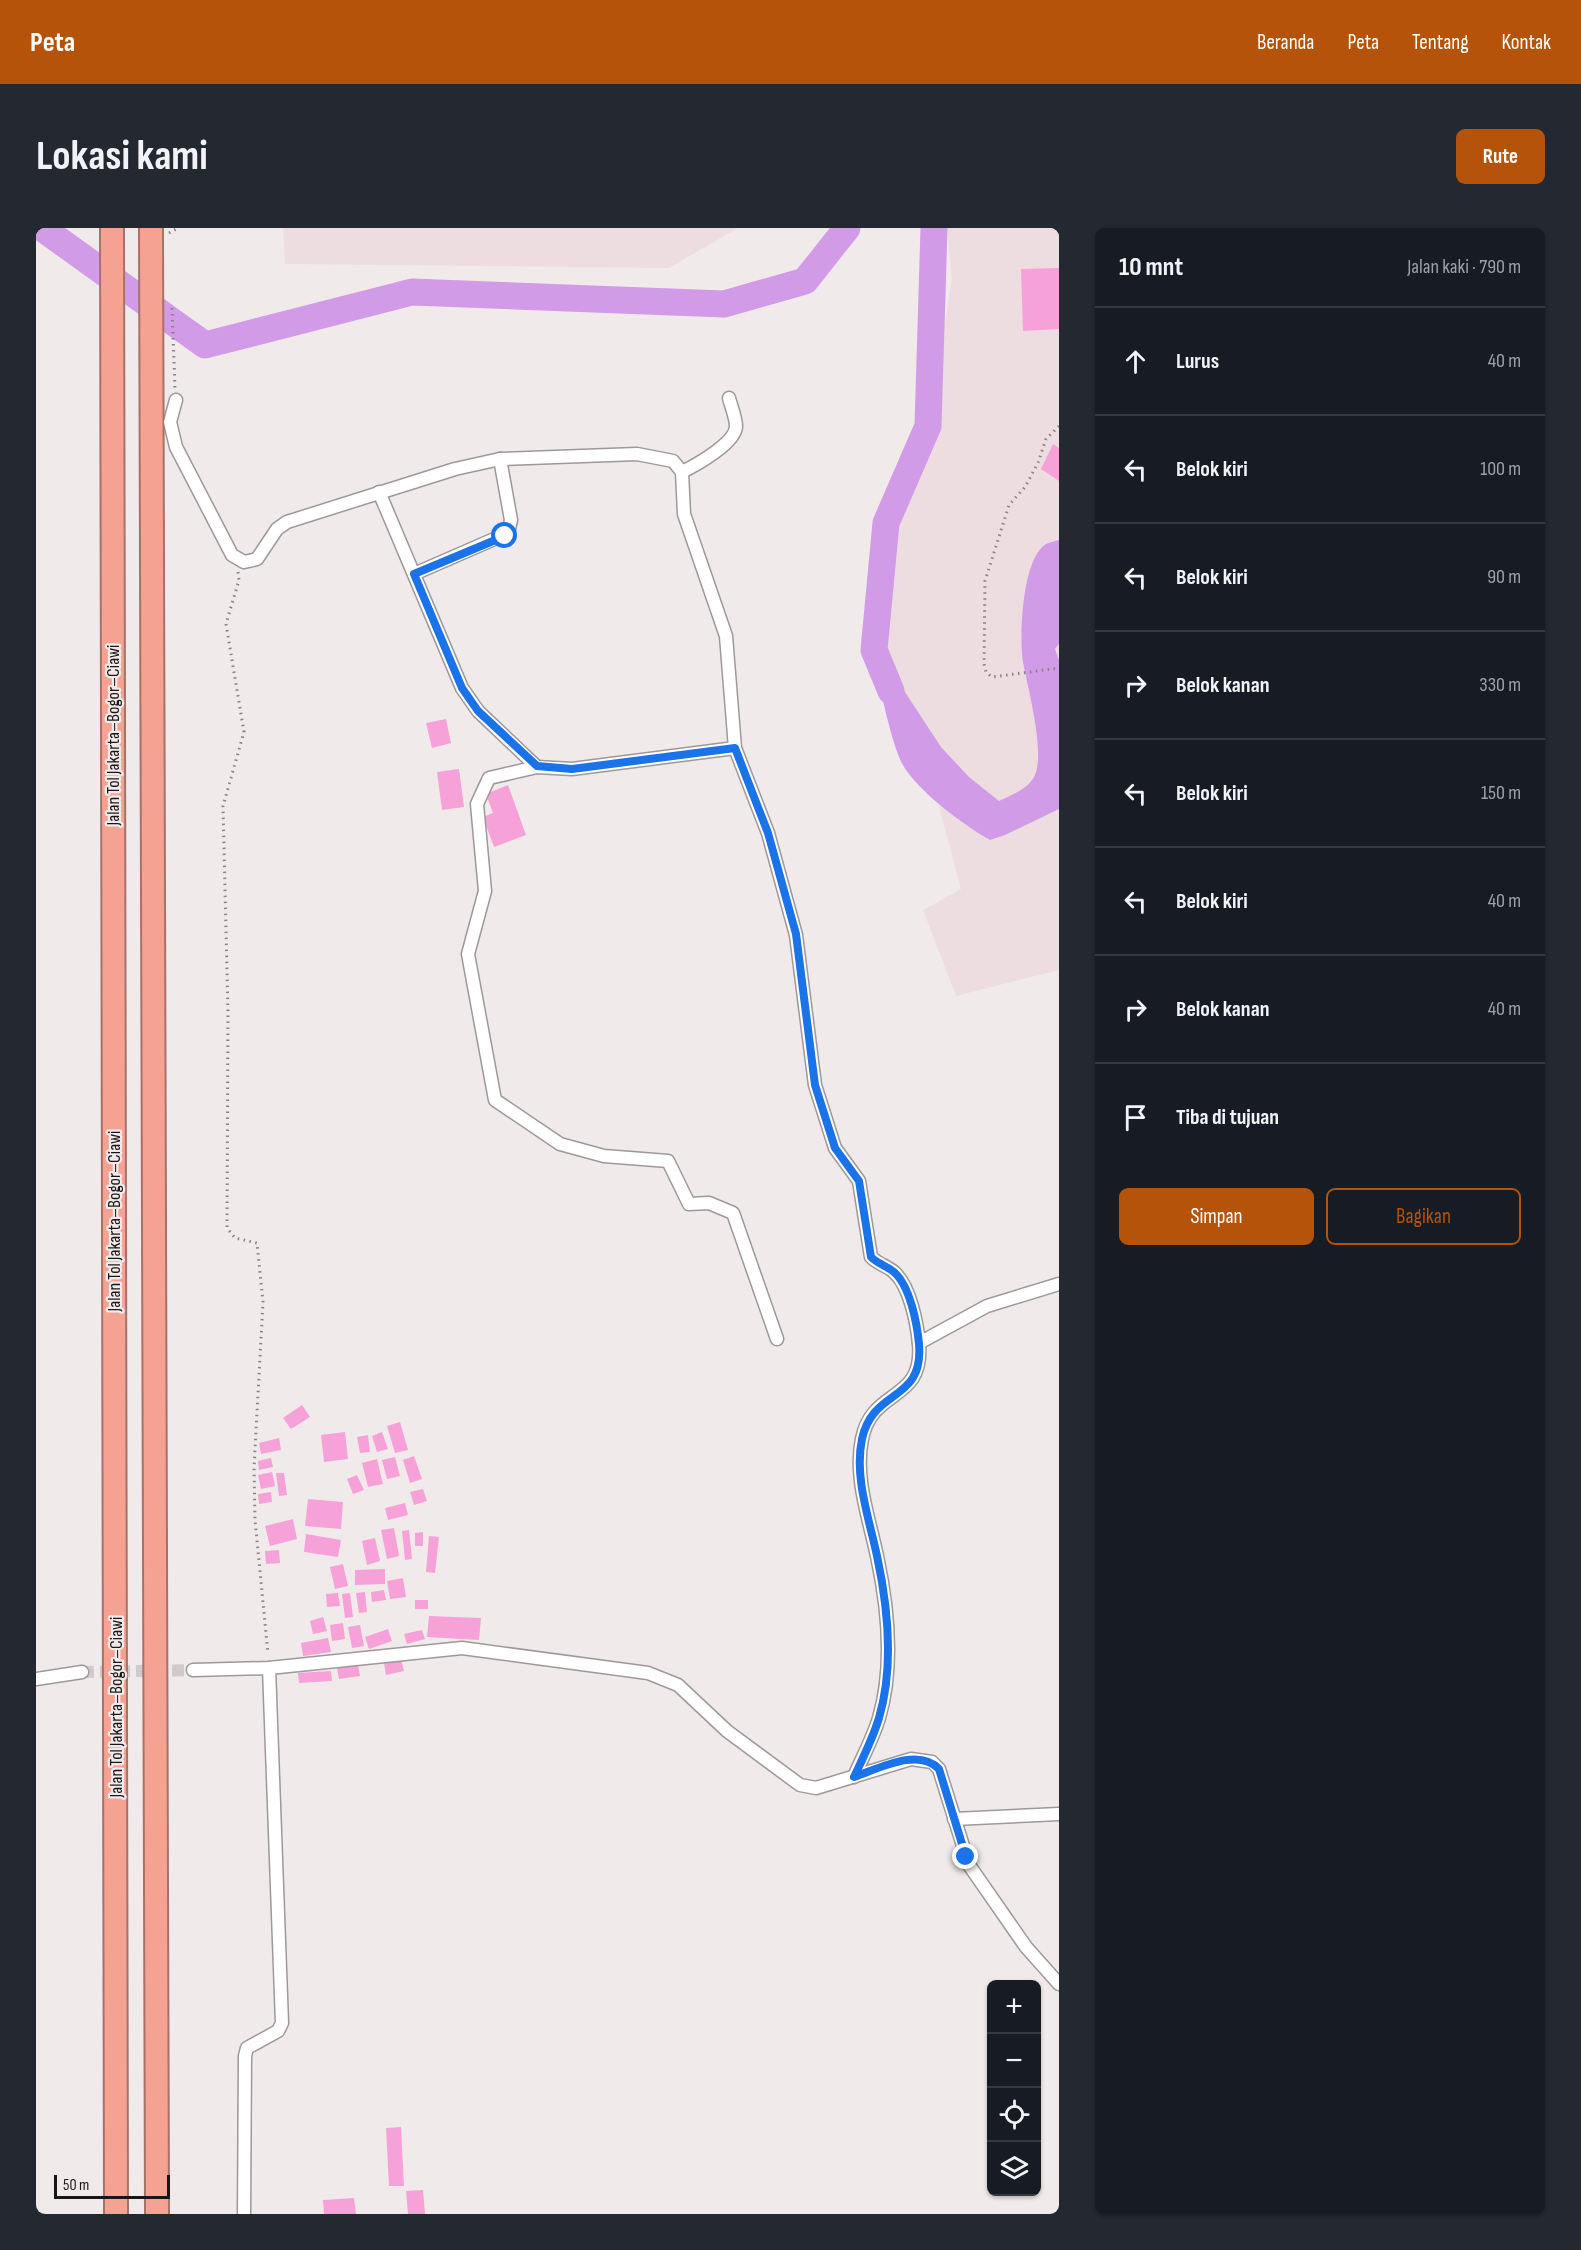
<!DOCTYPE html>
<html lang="id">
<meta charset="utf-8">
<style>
:root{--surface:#171b24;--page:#242831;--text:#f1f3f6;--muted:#9ea1a6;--line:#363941;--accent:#b45309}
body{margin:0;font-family:"Sofia Sans Condensed",sans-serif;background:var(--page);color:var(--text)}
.controls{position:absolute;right:18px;bottom:18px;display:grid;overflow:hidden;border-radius:9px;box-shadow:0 2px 4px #0004}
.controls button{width:54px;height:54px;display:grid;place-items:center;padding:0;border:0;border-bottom:2px solid var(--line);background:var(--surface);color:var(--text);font:30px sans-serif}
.scale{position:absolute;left:18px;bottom:15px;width:116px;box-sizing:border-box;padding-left:6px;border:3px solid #181616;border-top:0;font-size:16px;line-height:21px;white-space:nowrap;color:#181616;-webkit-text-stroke:4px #f1eaeb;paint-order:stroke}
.stop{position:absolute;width:18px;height:18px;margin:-14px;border:4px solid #1a73e8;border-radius:50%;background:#fff}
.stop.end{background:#1a73e8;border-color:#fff;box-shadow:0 2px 6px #0008}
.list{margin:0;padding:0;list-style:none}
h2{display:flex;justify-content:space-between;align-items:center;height:78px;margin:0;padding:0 24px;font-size:26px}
h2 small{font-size:20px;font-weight:400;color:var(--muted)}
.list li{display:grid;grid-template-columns:39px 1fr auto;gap:18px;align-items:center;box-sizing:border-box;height:108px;padding:0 24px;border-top:2px solid var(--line)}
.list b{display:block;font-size:22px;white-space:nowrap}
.list em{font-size:20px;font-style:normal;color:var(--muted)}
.actions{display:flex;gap:12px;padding:18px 24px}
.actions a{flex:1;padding:14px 0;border:2px solid var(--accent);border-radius:9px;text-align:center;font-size:21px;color:var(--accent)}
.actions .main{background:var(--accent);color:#fff}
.icon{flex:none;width:33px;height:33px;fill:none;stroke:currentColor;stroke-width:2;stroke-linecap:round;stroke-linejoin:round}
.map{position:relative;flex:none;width:1023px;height:1986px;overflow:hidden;border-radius:9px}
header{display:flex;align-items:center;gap:36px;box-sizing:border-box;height:84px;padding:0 30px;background:var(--accent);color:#fff}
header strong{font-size:28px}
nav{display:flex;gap:33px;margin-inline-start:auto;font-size:21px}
.intro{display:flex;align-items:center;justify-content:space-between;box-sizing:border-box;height:144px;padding:0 36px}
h1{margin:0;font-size:42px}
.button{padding:15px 27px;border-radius:9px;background:var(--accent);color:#fff;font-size:21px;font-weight:700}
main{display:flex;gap:36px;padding:0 36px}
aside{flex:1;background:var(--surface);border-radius:9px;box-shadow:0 2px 4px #0004}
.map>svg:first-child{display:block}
.built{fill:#eddde0}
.water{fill:#d29be8}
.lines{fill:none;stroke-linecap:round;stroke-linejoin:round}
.river{stroke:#d29be8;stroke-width:27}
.building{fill:#f6a1d8}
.street-tunnel{stroke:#d0cacb;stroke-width:12;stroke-dasharray:12 6;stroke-linecap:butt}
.street-casing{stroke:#9e9899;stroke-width:15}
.highway-casing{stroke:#a87167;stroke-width:26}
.path{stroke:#878283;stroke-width:3;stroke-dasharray:1.5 4.5;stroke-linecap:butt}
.street{stroke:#fff;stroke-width:12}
.highway{stroke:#f6a293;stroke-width:22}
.route{stroke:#1a73e8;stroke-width:8}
.labels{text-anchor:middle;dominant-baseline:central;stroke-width:4.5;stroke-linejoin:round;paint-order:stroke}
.street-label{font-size:18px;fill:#181616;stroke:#f1eaeb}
</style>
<header>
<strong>Peta</strong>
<nav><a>Beranda</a><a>Peta</a><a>Tentang</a><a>Kontak</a></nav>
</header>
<div class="intro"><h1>Lokasi kami</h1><a class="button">Rute</a></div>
<main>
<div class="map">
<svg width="1023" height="1986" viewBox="0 0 1023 1986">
<rect width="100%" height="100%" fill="#f1eaeb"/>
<g class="built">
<path d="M247 0H702L633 40 249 36Z"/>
<path d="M911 0H1023V742L920 768 887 682 925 661 882 500 849 419 851 312 901 143 916 51Z"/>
</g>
<path class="water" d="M1023 312V416L1019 421 1023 432V581L969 607 954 612C927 597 874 558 863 529 853 503 847 472 841 445V430L846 429 905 519 933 549 963 573C975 567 993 561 999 547 1009 523 992 461 987 434 983 409 986 330 1010 316 1014 314 1019 313 1023 312Z"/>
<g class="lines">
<g class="river">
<path d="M6 0 169 117 376 64 688 76 769 53 811 0"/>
<path d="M855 463 838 422 850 295 892 198 898 0"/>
</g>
</g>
<g class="building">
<path d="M1023 40V101L987 103 985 41Z"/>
<path d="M1017 216 1023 220V253L1005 241Z"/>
<path d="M410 491 415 515 396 520 390 495Z"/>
<path d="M423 541 428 579 406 582 401 544Z"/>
<path d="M472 557 490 607 458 619 447 589 457 585 450 566Z"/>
<path d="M266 1177 274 1189 255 1201 247 1190Z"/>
<path d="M364 1194 372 1222 359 1225 351 1198Z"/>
<path d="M309 1204 312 1231 288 1234 285 1207Z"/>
<path d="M346 1204 352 1221 341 1224 336 1208Z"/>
<path d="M332 1207 334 1224 324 1225 321 1209Z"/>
<path d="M243 1210 245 1222 225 1226 223 1215Z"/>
<path d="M378 1228 386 1251 374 1255 367 1232Z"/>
<path d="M359 1229 364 1248 351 1251 346 1232Z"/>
<path d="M235 1230 237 1239 223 1242 222 1233Z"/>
<path d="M341 1231 347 1256 332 1259 326 1235Z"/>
<path d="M236 1244 239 1258 225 1261 222 1247Z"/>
<path d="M240 1245H248L251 1267 243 1268Z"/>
<path d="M321 1247 328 1262 317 1266 311 1251Z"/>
<path d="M387 1261 391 1273 378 1277 374 1264Z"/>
<path d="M235 1264 236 1274 223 1276 222 1266Z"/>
<path d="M272 1271 307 1274 305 1301 269 1298Z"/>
<path d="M369 1275 372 1287 352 1292 349 1280Z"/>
<path d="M257 1291 261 1311 234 1318 229 1298Z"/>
<path d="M358 1300 363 1328 351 1331 345 1302Z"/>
<path d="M373 1302 376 1331 369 1332 366 1303Z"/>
<path d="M387 1304V1318H379V1305Z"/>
<path d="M270 1306 305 1312 302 1329 268 1324Z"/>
<path d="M393 1308 403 1309 399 1345 390 1344Z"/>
<path d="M339 1310 344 1333 331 1337 326 1313Z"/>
<path d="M243 1322 244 1335 230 1336 229 1323Z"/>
<path d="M307 1336 312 1358 299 1361 294 1339Z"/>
<path d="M349 1341V1356L319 1357V1342Z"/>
<path d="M367 1350 370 1369 354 1371 351 1353Z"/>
<path d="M348 1362 350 1372 336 1374 335 1364Z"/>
<path d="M329 1364 331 1384 323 1385 320 1365Z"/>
<path d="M302 1365 304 1378 291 1379 290 1366Z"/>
<path d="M314 1365 317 1389 309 1390 306 1366Z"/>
<rect x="379" y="1372" width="13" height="9"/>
<path d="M393 1388 445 1390 443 1412 391 1409Z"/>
<path d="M287 1389 291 1403 277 1406 274 1393Z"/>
<path d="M307 1395 309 1411 296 1413 294 1397Z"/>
<path d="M324 1397 328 1418 316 1420 312 1399Z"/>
<path d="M352 1401 356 1413 333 1421 329 1409Z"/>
<path d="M386 1402 389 1411 371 1416 368 1406Z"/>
<path d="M292 1410 295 1424 267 1428 265 1415Z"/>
<path d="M365 1431 368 1443 350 1447 348 1435Z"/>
<path d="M322 1437 324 1448 303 1451 301 1440Z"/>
<path d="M295 1443 296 1453 263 1455 262 1445Z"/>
<path d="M365 1899 368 1958H353L350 1900Z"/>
<path d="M387 1962 389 1986H372L370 1963Z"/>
<path d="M318 1970 320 1986H288L287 1972Z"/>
</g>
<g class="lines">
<path class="street-tunnel" d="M46 1444 157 1442"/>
<g class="street-casing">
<g id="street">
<path d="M140 172 134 194 140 219 196 327 208 334 221 331 241 301 251 294 419 241 464 231 601 226 637 233 646 244 648 286 690 408 699 520 732 605 760 707 779 857 799 920 823 953 835 1029C842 1036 851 1038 858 1044 874 1058 881 1095 883 1116 888 1175 836 1159 826 1211 818 1249 833 1290 841 1328 852 1379 858 1439 843 1490 837 1510 826 1530 818 1549"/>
<path d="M646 244C660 237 700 215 700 198 700 190 695 178 693 170"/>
<path d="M343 264 426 460 442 483 501 539"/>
<path d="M378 346 472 305 475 292 464 231"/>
<path d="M699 520 536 541 501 539 453 550 441 576 449 663 432 726 459 872 524 916 568 928 632 933 653 976 673 975 697 985 741 1111"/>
<path d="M883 1115 951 1078 1023 1056"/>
<path d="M157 1442 233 1440 426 1420 612 1445 642 1457 691 1503 764 1557 780 1560 875 1531 896 1534 903 1541 933 1637 990 1719 1023 1756"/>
<path d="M0 1451 46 1444"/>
<path d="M918 1591 1023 1586"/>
<path d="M208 1986 209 1828 211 1820 242 1803 246 1795 233 1440"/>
</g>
</g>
<g class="highway-casing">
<g id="highway">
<path d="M76 0 80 1986"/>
<path d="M115 0 121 1986"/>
</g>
</g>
<g class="path">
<path d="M133 5 142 0"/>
<path d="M136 80 139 160"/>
<path d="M1023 198 1010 211 1002 235 989 259 973 277 949 353 948 436 950 444 956 449 1023 440"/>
<path d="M202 344 203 352 190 396 208 504 187 578 192 785 191 1000 199 1010 221 1015 227 1074 218 1240 219 1292 232 1426"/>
</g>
<use href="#street" class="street"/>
<use href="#highway" class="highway"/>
</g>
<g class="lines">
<path class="route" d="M469 308 378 346 426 460 442 483 501 538 536 541 699 520 732 605 760 706 779 857 799 920 823 953 835 1029C842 1036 851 1038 858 1044 874 1058 881 1095 883 1116 888 1175 837 1159 826 1211 818 1249 833 1290 841 1328 852 1379 858 1439 843 1490 837 1510 827 1530 818 1549 842 1541 882 1519 903 1541L930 1629"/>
</g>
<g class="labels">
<g class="street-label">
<text transform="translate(77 507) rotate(-90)">Jalan Tol Jakarta–Bogor–Ciawi</text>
<text transform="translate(78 993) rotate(-90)">Jalan Tol Jakarta–Bogor–Ciawi</text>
<text transform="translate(80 1479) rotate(-90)">Jalan Tol Jakarta–Bogor–Ciawi</text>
</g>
</g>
</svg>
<div class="controls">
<button>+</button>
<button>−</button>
<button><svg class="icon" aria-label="locate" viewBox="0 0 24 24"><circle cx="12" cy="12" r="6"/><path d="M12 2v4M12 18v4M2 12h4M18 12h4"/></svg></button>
<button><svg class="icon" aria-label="layers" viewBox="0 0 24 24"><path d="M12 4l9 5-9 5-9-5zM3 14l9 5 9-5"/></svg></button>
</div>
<div class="scale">50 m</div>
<div class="stop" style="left:469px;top:308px"></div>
<div class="stop end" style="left:930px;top:1629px"></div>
</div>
<aside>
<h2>10 mnt<small>Jalan kaki · 790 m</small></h2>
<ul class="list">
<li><svg class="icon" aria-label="ahead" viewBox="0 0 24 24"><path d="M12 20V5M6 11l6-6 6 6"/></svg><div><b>Lurus</b></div><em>40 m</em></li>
<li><svg class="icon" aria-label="left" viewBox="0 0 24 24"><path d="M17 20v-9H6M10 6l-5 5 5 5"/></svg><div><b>Belok kiri</b></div><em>100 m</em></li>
<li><svg class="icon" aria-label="left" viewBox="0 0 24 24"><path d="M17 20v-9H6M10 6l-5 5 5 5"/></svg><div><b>Belok kiri</b></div><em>90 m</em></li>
<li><svg class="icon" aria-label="right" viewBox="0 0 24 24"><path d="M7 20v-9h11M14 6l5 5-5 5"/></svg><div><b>Belok kanan</b></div><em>330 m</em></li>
<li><svg class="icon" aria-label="left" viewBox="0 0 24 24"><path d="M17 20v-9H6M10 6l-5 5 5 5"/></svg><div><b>Belok kiri</b></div><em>150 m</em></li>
<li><svg class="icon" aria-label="left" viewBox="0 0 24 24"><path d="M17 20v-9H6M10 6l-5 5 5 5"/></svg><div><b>Belok kiri</b></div><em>40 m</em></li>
<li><svg class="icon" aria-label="right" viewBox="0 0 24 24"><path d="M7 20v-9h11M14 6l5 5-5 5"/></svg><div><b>Belok kanan</b></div><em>40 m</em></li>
<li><svg class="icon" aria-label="arrive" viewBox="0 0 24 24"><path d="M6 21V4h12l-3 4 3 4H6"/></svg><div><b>Tiba di tujuan</b></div></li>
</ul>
<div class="actions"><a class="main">Simpan</a><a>Bagikan</a></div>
</aside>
</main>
